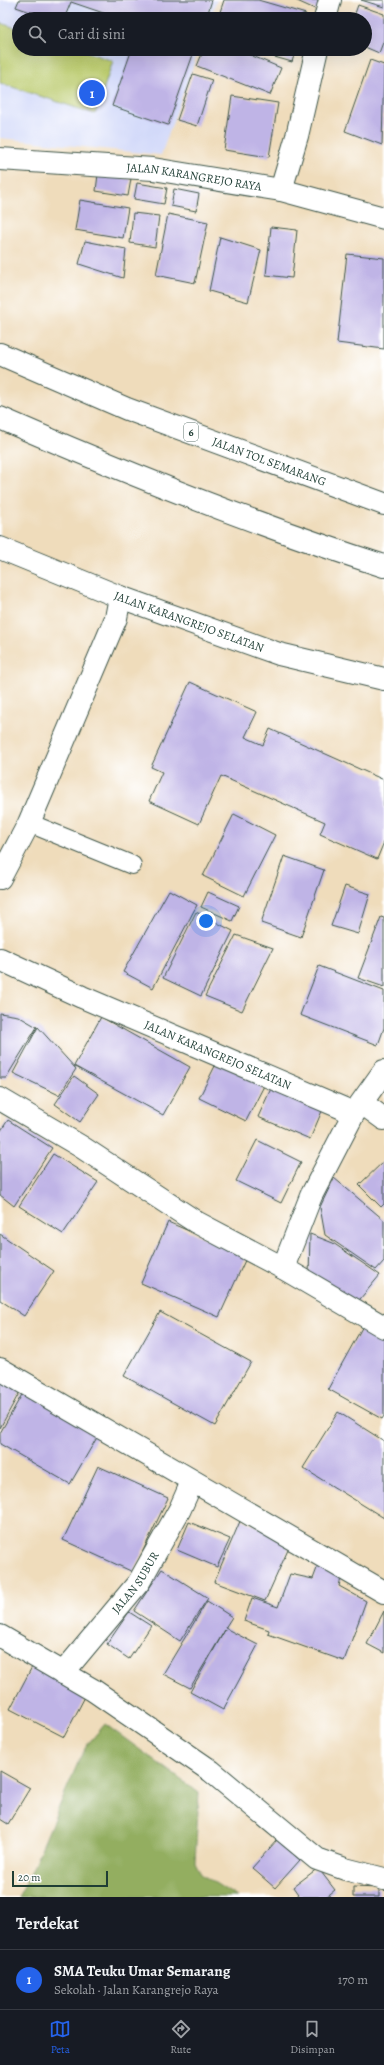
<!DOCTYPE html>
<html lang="id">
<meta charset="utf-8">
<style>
:root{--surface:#171b24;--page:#242831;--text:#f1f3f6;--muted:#9ea1a6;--line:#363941;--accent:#2563eb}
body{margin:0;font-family:Alegreya,serif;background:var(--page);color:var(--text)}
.scale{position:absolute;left:12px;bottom:10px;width:96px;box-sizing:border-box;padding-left:4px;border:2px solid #1f3d34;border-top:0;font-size:11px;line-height:14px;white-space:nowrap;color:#1f3d34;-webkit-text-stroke:3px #fff;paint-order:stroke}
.you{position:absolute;left:206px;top:921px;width:14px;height:14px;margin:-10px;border:3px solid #fff;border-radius:50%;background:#1a73e8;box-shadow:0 0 0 6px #1a73e833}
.badge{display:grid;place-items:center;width:26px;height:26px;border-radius:50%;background:var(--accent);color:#fff;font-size:13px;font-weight:700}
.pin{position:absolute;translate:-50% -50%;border:2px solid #fff;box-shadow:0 1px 4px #0006}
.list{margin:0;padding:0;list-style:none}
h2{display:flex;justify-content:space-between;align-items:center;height:52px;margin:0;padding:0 16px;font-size:17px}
h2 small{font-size:13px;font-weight:400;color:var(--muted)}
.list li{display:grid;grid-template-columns:26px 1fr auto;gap:12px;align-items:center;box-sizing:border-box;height:60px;padding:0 16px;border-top:1px solid var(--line)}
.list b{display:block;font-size:15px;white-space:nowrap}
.list p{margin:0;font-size:13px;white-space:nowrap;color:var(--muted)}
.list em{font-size:13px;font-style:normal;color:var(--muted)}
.icon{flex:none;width:22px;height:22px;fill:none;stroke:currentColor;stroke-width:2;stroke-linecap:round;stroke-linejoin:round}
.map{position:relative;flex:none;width:384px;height:1897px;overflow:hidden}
.search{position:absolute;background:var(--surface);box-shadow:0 4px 16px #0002;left:12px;right:12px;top:12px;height:44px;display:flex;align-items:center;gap:10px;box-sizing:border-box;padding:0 14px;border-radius:22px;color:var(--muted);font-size:15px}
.sheet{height:112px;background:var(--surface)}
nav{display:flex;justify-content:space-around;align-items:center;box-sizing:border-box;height:56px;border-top:1px solid var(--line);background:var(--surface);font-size:11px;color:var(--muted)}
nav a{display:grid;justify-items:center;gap:2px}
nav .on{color:var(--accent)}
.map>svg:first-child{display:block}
.built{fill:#d2d9f9}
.green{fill:#baca6c;stroke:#6c8450}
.forest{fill:#93ae60;stroke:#59764a}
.building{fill:#bfb4e6}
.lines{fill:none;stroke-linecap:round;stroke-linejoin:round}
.lane-casing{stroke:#3e5548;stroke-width:20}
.street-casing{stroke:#3e5548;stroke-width:24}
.secondary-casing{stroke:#3e5548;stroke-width:24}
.highway-casing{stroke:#3e5548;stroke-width:24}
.lane{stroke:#fff;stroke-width:18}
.street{stroke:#fff;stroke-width:22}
.secondary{stroke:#fff;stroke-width:22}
.highway{stroke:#fff;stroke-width:22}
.labels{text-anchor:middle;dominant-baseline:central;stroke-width:3.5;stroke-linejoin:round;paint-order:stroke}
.shield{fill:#fff;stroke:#627771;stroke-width:1}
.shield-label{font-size:11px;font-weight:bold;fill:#1f3d34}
.street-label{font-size:12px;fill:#1f3d34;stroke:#fff}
</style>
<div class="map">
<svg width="384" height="1897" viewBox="0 0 384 1897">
<rect width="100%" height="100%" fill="#fff"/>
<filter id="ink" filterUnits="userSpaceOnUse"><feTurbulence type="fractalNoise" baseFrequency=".025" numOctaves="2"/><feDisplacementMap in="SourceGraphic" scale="8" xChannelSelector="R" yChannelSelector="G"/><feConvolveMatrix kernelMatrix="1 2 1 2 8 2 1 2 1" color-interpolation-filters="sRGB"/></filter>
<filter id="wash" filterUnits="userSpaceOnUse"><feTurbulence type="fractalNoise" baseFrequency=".012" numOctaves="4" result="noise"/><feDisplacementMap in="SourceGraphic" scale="16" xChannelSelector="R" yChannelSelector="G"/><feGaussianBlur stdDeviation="0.9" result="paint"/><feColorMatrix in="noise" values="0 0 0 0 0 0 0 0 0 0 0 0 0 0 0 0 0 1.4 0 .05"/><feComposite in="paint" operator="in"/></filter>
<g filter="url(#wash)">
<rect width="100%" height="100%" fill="#efdcbb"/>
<path class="built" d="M0 0H217L210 19H19V49H199L161 155 0 138Z"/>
<path class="green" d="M0 23 19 29V49H78L113 61 95 114 0 83Z"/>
<path class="forest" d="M105 1724 199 1793 195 1862 201 1874 237 1897H18L29 1877 80 1758 87 1745Z"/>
<g id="blocks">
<g class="building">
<path d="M19 0H212L206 19H121L71 2 64 19H51L16 7Z"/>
<path d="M224 0H258L306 14 305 19H223L218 18Z"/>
<path d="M295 0H321L317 10Z"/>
<path d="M361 0H384V7Z"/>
<path d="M358 5 384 14V40L379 53 365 47V19H353Z"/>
<path d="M132 49H195L168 125 112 106Z"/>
<path d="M204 49H236L281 68 270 95 197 66Z"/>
<path d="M257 49H296L292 62 257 52Z"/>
<path d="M370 60 384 65 382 145 345 131Z"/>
<path d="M193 74 212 80 197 126 177 120Z"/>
<path d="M232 96 278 103 269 157 224 150Z"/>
<path d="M98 174 131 179 128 196 96 191Z"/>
<path d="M137 183 167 188 164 204 134 199Z"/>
<path d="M174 189 199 194 196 211 171 206Z"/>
<path d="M80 200 128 208 123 238 75 230Z"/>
<path d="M133 213 159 216 155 247 130 243Z"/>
<path d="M168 214 208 222 195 283 156 275Z"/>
<path d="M271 227 297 230 292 278 266 275Z"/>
<path d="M220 237 261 250 248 302 209 291Z"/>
<path d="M85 241 126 249 123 278 79 264Z"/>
<path d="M347 254 384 258V349L337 343Z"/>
<path d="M190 682 257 712 245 737 263 745 270 729 384 780V842L377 859 320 834 325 822 221 776 199 824 149 801 162 772 151 767Z"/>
<path d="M234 814 275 835 244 896 203 876Z"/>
<path d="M284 856 324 870 301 937 261 923Z"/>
<path d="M345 886 370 894 358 934 331 926Z"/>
<path d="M169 890 197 905 153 988 123 972Z"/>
<path d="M208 892 239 906 232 921 201 907Z"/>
<path d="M196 912 233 931 201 996 163 978Z"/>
<path d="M381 917 384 918V987L358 978Z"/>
<path d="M236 935 273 948 242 1011 205 996Z"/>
<path d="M319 966 384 991V1028L378 1045 300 1015Z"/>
<path d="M0 1013 18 1016 37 1027 6 1078H0Z"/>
<path d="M101 1017 190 1067 163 1115 74 1066Z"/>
<path d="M38 1027 76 1069 59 1095 13 1073Z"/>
<path d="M220 1056 267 1080 246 1121 199 1098Z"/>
<path d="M74 1076 99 1094 80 1122 55 1104Z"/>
<path d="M274 1082 325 1104 310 1139 258 1117Z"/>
<path d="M8 1120 52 1148 14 1206 0 1195V1132Z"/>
<path d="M257 1140 301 1162 281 1203 236 1181Z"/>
<path d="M53 1154 98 1182 63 1234 19 1206Z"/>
<path d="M384 1161V1204L381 1207 359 1185Z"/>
<path d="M334 1178 384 1220V1261L376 1270 325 1235 320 1207Z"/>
<path d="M168 1222 247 1256 219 1317 141 1283Z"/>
<path d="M0 1234 54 1271 24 1316 0 1300Z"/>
<path d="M310 1234 333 1243 380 1275 355 1305 309 1277Z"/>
<path d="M160 1312 251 1362 215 1426 124 1376Z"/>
<path d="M364 1324 384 1335V1416L382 1419 328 1389Z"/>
<path d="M0 1374 23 1386 0 1428Z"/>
<path d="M24 1391 99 1434 70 1484 0 1444V1433Z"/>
<path d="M338 1412 384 1441V1518L303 1468Z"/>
<path d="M98 1466 168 1498 133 1572 63 1540Z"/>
<path d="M241 1519 292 1541 265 1601 214 1582Z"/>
<path d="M189 1522 230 1539 217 1567 177 1550Z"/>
<path d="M319 1563 343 1570 339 1586 366 1601 344 1661 268 1634 269 1630 244 1621 252 1598 278 1607 290 1574 313 1579Z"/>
<path d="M162 1569 208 1598 180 1641 134 1611Z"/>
<path d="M207 1601 232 1617 225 1628 258 1645 223 1710 190 1692 225 1630 190 1688 163 1674Z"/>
<path d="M384 1611V1653L367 1644Z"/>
<path d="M129 1612 151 1626 129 1659 107 1644Z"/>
<path d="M34 1663 88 1691 64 1737 10 1709Z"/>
<path d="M0 1771 30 1788 8 1824 0 1819Z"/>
<path d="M277 1840 300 1860 275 1888 252 1868Z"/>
<path d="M318 1868 335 1890 326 1897H300L293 1887Z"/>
<path d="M353 1887 379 1888V1897H353Z"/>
</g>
</g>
</g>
<g filter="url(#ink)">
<use href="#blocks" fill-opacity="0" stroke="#3e5548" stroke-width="1"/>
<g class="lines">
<g class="lane-casing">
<path id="lane" d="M29 823 132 865"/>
</g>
<g class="street-casing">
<g id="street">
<path d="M325 19 330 0"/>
<path d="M281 190 297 136 317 49"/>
<path id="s1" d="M0 548 120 597 279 654 384 679"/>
<path d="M0 878 29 823 116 618 120 597"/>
<path id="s2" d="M0 959 82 997 354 1113"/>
<path d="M384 1071 354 1113 311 1196 283 1268 384 1327"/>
<path d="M0 1099 80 1146 196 1222 283 1268"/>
<path d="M362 1103 384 1119"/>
<path d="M0 1369 384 1592"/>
<path d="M0 1636 93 1690 211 1771 317 1859 345 1869 384 1879"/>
<path id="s3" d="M63 1673 139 1582 180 1509 192 1482"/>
</g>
</g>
<g class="secondary-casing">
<g id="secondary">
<path id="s4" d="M0 159 153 169 281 190 384 218"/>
</g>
</g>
<g class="highway-casing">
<g id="highway">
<path id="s5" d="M0 354 127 409 384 504"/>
<path d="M0 418C126 473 253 524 384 566"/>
</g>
</g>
<use href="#lane" class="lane"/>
<use href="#street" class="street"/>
<use href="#secondary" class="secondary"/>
<use href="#highway" class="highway"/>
</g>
</g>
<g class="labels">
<rect class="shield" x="184" y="423" width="14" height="18" rx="3"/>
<g class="shield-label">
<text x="191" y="432">6</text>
</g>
<g class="street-label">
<text stroke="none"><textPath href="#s4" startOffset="195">JALAN KARANGREJO RAYA</textPath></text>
<text stroke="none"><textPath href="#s5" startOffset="290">JALAN TOL SEMARANG</textPath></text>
<text stroke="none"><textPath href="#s1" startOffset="203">JALAN KARANGREJO SELATAN</textPath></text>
<text stroke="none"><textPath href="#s2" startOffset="238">JALAN KARANGREJO SELATAN</textPath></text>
<text stroke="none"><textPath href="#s3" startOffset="116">JALAN SUBUR</textPath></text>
</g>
</g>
</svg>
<div class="scale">20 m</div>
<div class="you"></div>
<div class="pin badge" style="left:92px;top:93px">1</div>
<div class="search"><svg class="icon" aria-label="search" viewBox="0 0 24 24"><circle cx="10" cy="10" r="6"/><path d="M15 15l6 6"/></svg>Cari di sini</div>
</div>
<section class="sheet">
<h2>Terdekat<small></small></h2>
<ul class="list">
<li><span class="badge">1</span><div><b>SMA Teuku Umar Semarang</b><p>Sekolah · Jalan Karangrejo Raya</p></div><em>170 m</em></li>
</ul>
</section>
<nav>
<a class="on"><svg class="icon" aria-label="map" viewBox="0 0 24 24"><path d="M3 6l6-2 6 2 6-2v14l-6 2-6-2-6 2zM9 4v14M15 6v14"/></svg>Peta</a>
<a><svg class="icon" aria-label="directions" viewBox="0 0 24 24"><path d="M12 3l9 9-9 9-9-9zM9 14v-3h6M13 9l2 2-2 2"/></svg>Rute</a>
<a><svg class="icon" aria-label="saved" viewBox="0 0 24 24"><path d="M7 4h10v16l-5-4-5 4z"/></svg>Disimpan</a>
</nav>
